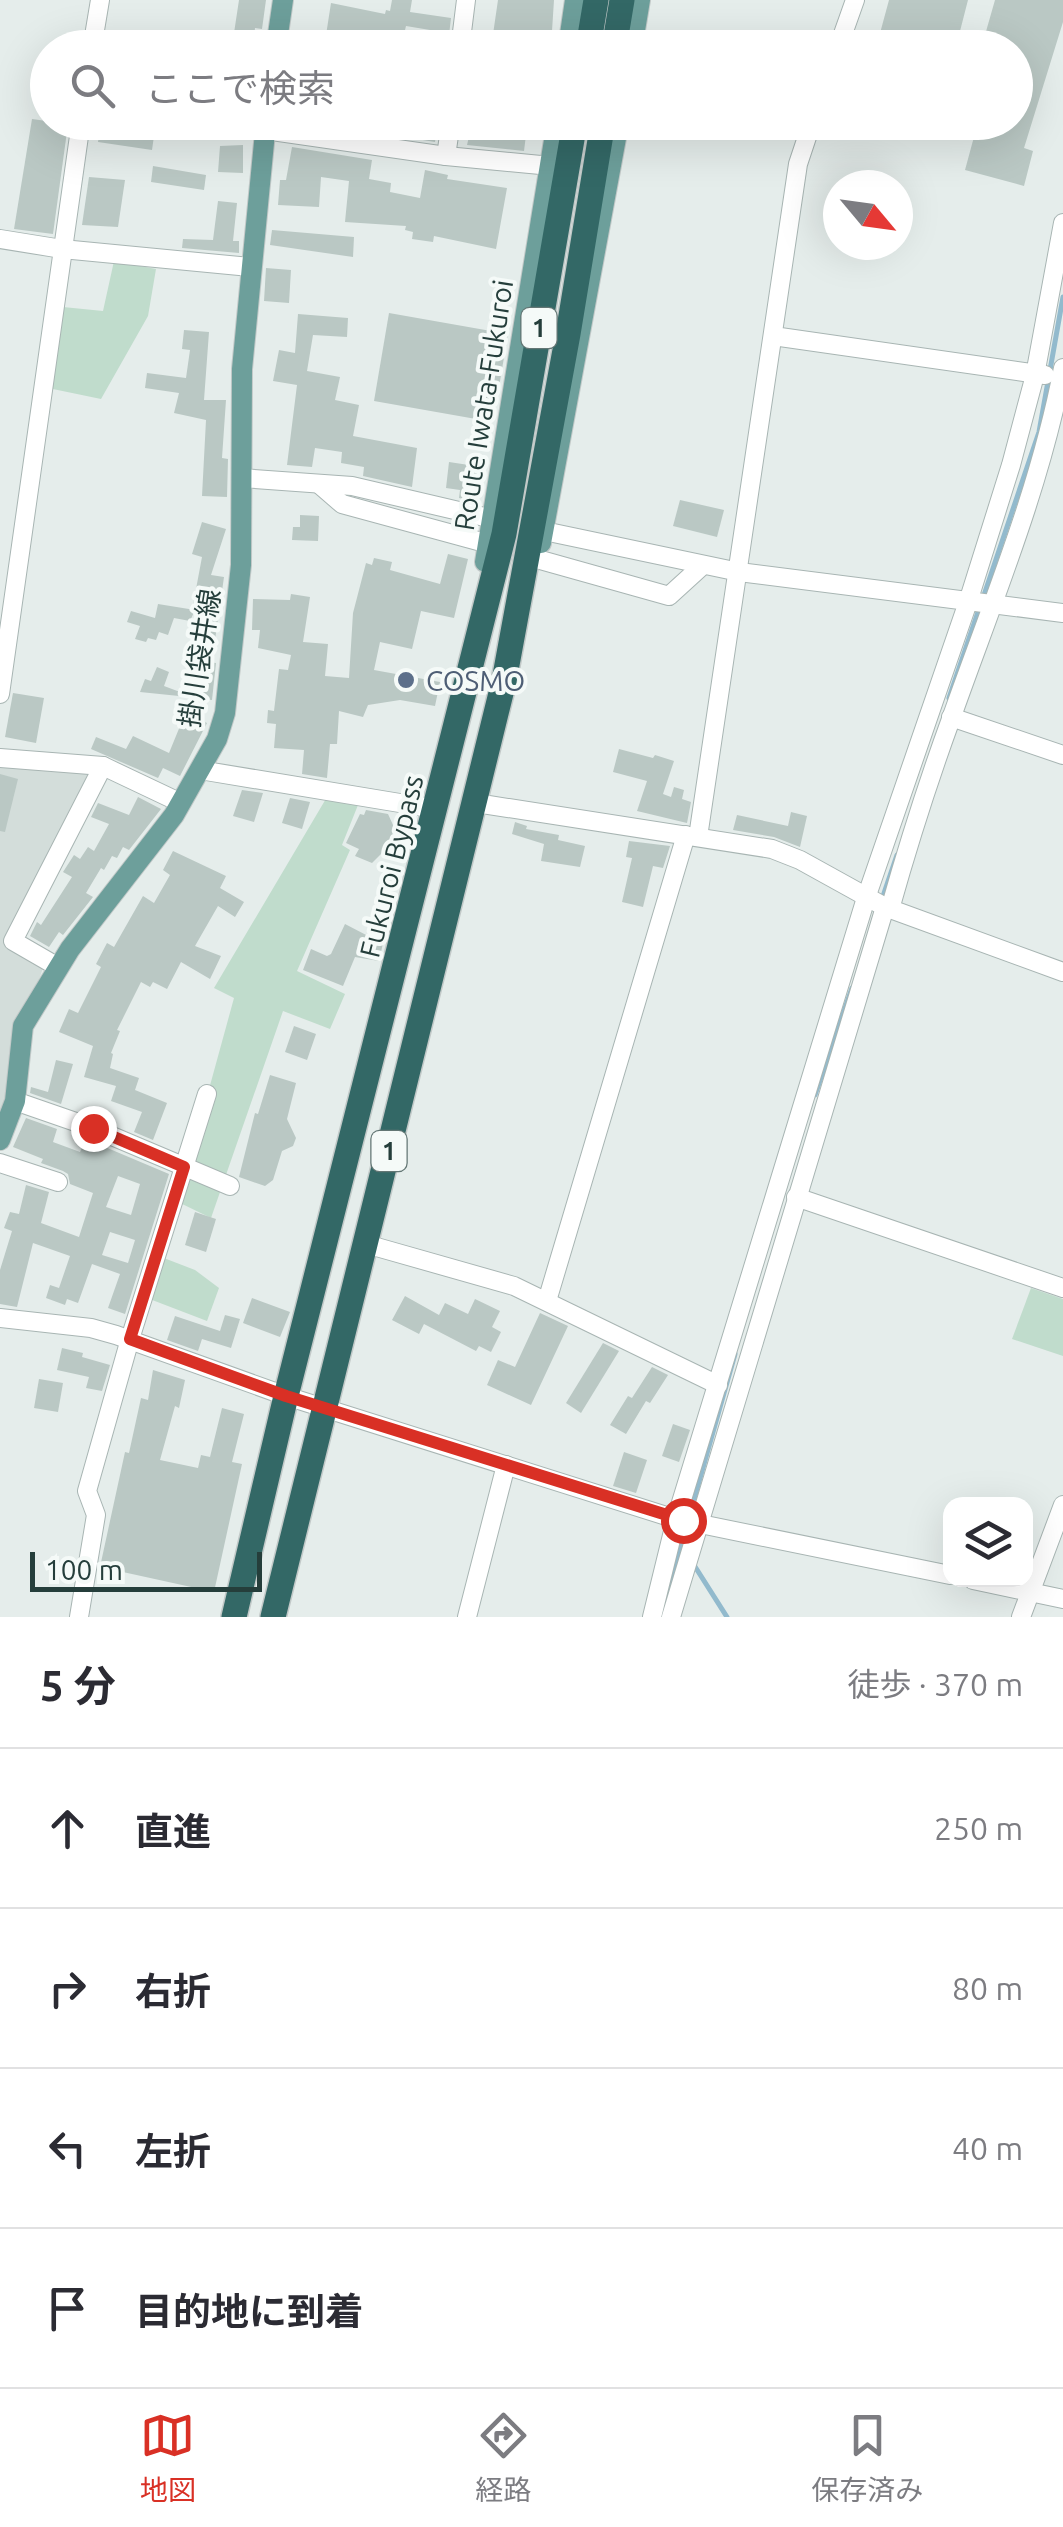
<!DOCTYPE html>
<html lang="ja">
<meta charset="utf-8">
<style>
:root{--surface:#fff;--page:#f2f2f3;--text:#2b2b33;--muted:#7c7c81;--line:#e1e1e2;--accent:#d93025}
body{margin:0;font-family:Ubuntu,"Noto Sans JP",sans-serif;background:var(--page);color:var(--text)}
.controls{position:absolute;right:30px;bottom:30px;display:grid;overflow:hidden;border-radius:20px;box-shadow:0 10px 40px #0002}
.controls button{width:90px;height:90px;display:grid;place-items:center;padding:0;border:0;border-bottom:2px solid var(--line);background:var(--surface);color:var(--text);font:50px sans-serif}
.compass{position:absolute;left:823px;top:170px;width:90px;height:90px;border-radius:50%;background:var(--surface);box-shadow:0 10px 40px #0002;rotate:119deg}
.scale{position:absolute;left:30px;bottom:25px;width:232px;box-sizing:border-box;padding-left:10px;border:5px solid #253e3b;border-top:0;font-size:28px;line-height:35px;white-space:nowrap;color:#253e3b;-webkit-text-stroke:8px #f5faf8;paint-order:stroke}
.stop{position:absolute;width:30px;height:30px;margin:-22px;border:8px solid #d93025;border-radius:50%;background:#fff}
.stop.end{background:#d93025;border-color:#fff;box-shadow:0 2px 10px #0008}
.list{margin:0;padding:0;list-style:none}
h2{display:flex;justify-content:space-between;align-items:center;height:130px;margin:0;padding:0 40px;font-size:42px}
h2 small{font-size:32px;font-weight:400;color:var(--muted)}
.list li{display:grid;grid-template-columns:65px 1fr auto;gap:30px;align-items:center;box-sizing:border-box;height:160px;padding:0 40px;border-top:2px solid var(--line)}
.list b{display:block;font-size:38px;white-space:nowrap}
.list em{font-size:32px;font-style:normal;color:var(--muted)}
.icon{flex:none;width:55px;height:55px;fill:none;stroke:currentColor;stroke-width:2;stroke-linecap:round;stroke-linejoin:round}
.map{position:relative;flex:none;width:1063px;height:1617px;overflow:hidden}
.search{position:absolute;background:var(--surface);box-shadow:0 10px 40px #0002;left:30px;right:30px;top:30px;height:110px;display:flex;align-items:center;gap:25px;box-sizing:border-box;padding:0 35px;border-radius:55px;color:var(--muted);font-size:38px}
.sheet{height:770px;background:var(--surface)}
nav{display:flex;justify-content:space-around;align-items:center;box-sizing:border-box;height:140px;border-top:2px solid var(--line);background:var(--surface);font-size:28px;color:var(--muted)}
nav a{display:grid;justify-items:center;gap:5px}
nav .on{color:var(--accent)}
.map>svg:first-child{display:block}
.built{fill:#d3ddda}
.green{fill:#c0dccc}
.lines{fill:none;stroke-linecap:round;stroke-linejoin:round}
.stream{stroke:#92bacd;stroke-width:5}
.building{fill:#bac8c4;fill-rule:evenodd}
.minor-casing{stroke:#a8b5b3;stroke-width:20}
.major-casing{stroke:#c2c9c8;stroke-width:22}
.highway-casing{stroke:#c2c9c8;stroke-width:28}
.minor{stroke:#fff;stroke-width:18}
.major{stroke:#6d9f9b;stroke-width:20}
.highway{stroke:#336866;stroke-width:25}
.route{stroke:#d93025;stroke-width:12}
.service-dot{fill:#5c6f8a;stroke:#f5faf8;stroke-width:4}
.labels{text-anchor:middle;dominant-baseline:central;stroke-width:8;stroke-linejoin:round;paint-order:stroke}
.shield{fill:#f5faf8;stroke:#637674;stroke-width:2.5}
.shield-label{font-size:25px;font-weight:bold;fill:#253e3b}
.street-label{font-size:28px;fill:#253e3b;stroke:#f5faf8}
.service-label{font-size:28px;fill:#4e5e75;stroke:#f5faf8;text-anchor:start}
</style>
<div class="map">
<svg width="1063" height="1617" viewBox="0 0 1063 1617">
<rect width="100%" height="100%" fill="#e5edeb"/>
<path class="built" d="M0 758 99 767 13 940 43 968 23 1026 0 1138Z"/>
<g class="green">
<path d="M114 261 156 269 148 316 101 399 48 388 63 307 103 311Z"/>
<path d="M327 797 360 800 342 845 350 850 297 971 345 994 330 1029 283 1011 211 1218 178 1202 234 998 214 988Z"/>
<path d="M156 1255 195 1270 219 1288 207 1321 147 1298Z"/>
<path d="M1031 1288 1063 1299V1356L1012 1339Z"/>
</g>
<g class="lines">
<g class="stream">
<path d="M983 598 1039 432 1063 297"/>
<path d="M949 698 979 609"/>
<path d="M881 902 897 855"/>
<path d="M815 1095 852 988"/>
<path d="M689 1517 735 1354"/>
<path d="M694 1565 727 1617"/>
<path d="M662 1613 686 1528"/>
</g>
</g>
<g class="building">
<path d="M239 0H266L262 29 255 28 253 48H204L205 30 234 33Z"/>
<path d="M392 0H412L410 12 451 18 448 44 428 41 430 30 406 26 401 47 324 48 331 3 385 14 386 10 390 11Z"/>
<path d="M498 0H554L552 31H546L543 48H491Z"/>
<path d="M889 0H968L959 35 983 42 995 0H1063V22L1024 148 1033 151 1024 186 965 170 978 122H1016V48H876Z"/>
<path d="M32 119 68 124 53 234 14 229Z"/>
<path d="M101 122H156L152 150 98 142Z"/>
<path d="M362 122H438L435 142 361 130Z"/>
<path d="M472 124 526 135 524 151 467 145Z"/>
<path d="M243 145V173L218 172 220 146Z"/>
<path d="M292 147 372 160 369 179 391 183 390 192 420 198 425 170 448 175 447 179 507 188 496 249 434 236 433 242 412 239 413 232 405 230 406 226 345 222 349 181 321 177 319 207 278 205 280 180H286Z"/>
<path d="M153 166 206 175 204 190 151 182Z"/>
<path d="M89 177 125 180 118 227 82 225Z"/>
<path d="M218 201 237 203 233 241H239V253L182 248 183 239 213 240Z"/>
<path d="M272 230 354 237 353 257 270 245Z"/>
<path d="M266 268 291 270 289 303 264 301Z"/>
<path d="M389 313 508 334 493 422 374 401Z"/>
<path d="M298 314 348 318 347 337 313 335 307 371 340 377 335 400 359 405 353 436 417 448 412 487 363 476 364 467 341 463 342 452 315 448 312 467 287 465 297 385 273 381 279 350 295 353Z"/>
<path d="M184 330 209 332 204 400H226L222 458 228 459 227 497 202 496 206 420 174 413 179 393 145 388 147 373 186 378 190 350 182 349Z"/>
<path d="M449 462 482 467 476 502 459 498 460 490 446 488Z"/>
<path d="M680 500 724 510 717 537 673 526Z"/>
<path d="M300 515 319 516 318 541 292 540 293 527H300Z"/>
<path d="M202 522 226 529 211 575 224 577 215 640 200 637 203 602 201 607 193 605 202 557 192 554Z"/>
<path d="M448 554 468 559 454 618 421 611 412 649 380 642 374 670 440 682 435 706 400 700 368 705 363 717 339 711 337 744H330L327 778 302 774 304 750 274 748 276 724 267 723 268 710 274 711 279 669 288 670 291 655 258 648 260 630H252L253 599 290 600 291 594 310 597 303 642 328 644 325 676 349 678 353 613 366 563 372 565 374 558 392 562 390 570 440 584Z"/>
<path d="M158 604 195 610 190 621 174 618 168 635 159 632 156 640 148 638 146 642 135 639 140 626 127 622 131 611 155 618Z"/>
<path d="M199 661 216 663 212 700 192 698Z"/>
<path d="M157 667 169 672 164 686 180 692 179 696 140 692 145 679 151 681Z"/>
<path d="M13 693 44 698 36 743 5 737Z"/>
<path d="M185 714 207 723 180 776 163 768 158 778 91 749 96 737 126 749 133 736 169 753Z"/>
<path d="M619 749 653 758 655 755 674 761 663 794 671 797 674 787 684 790 682 799 691 802 687 823 637 811 647 781 613 772Z"/>
<path d="M0 774 18 779 5 832 0 831Z"/>
<path d="M242 790 263 793 254 822 233 816Z"/>
<path d="M138 797 161 809 129 850 123 847 117 858 112 856 104 870 101 868 86 893 93 897 63 935 59 932 49 947 30 936 37 922 41 925 72 877 63 872 74 855 80 859 88 847 94 851 109 824 91 817 98 803 129 815Z"/>
<path d="M290 798 310 802 302 829 282 823Z"/>
<path d="M366 810 388 814 393 825 392 843 372 863 355 856 359 849 346 843 360 814 364 815Z"/>
<path d="M791 812 807 816 800 847 774 837 733 830 737 815 788 826Z"/>
<path d="M515 822 527 826 526 829 559 835 558 840 585 846 580 867 541 861 544 844 512 834Z"/>
<path d="M629 841 670 846 663 868 653 866 643 907 622 902 632 858 626 857Z"/>
<path d="M173 851 226 876 220 888 244 902 235 917 218 906 195 946 221 956 210 979 181 962 167 989 153 982 150 987 141 982 117 1030 120 1031 111 1053 113 1054 110 1068 139 1078 135 1090 167 1103 153 1140 134 1132 142 1112 111 1101 116 1086 84 1077 93 1046 59 1032 69 1009 78 1013 101 967 96 964 107 943 114 947 143 896 154 903 170 875 163 870Z"/>
<path d="M388 901 392 903 379 961 355 957 343 986 303 970 311 949 327 956 331 954 345 924 370 937Z"/>
<path d="M294 1026 316 1034 307 1060 285 1052Z"/>
<path d="M56 1060 73 1064 61 1104 30 1093 31 1087 48 1092Z"/>
<path d="M270 1075 296 1083 287 1119 296 1138 293 1146 282 1151 273 1180 265 1186 239 1177 255 1113 258 1114Z"/>
<path d="M26 1118 57 1129 53 1142 80 1152 86 1139 169 1174 125 1314 108 1308 120 1274 92 1264 78 1303 67 1299 65 1305 46 1298 50 1285 59 1288 70 1256 33 1243 17 1307 0 1304V1270L12 1231 4 1228 10 1212 19 1214 26 1185 49 1192 41 1223 79 1237 93 1193 70 1184 68 1174 63 1171 41 1163 43 1159 13 1147ZM118 1176 140 1184 131 1215 106 1207ZM110 1232 135 1240 128 1263 102 1255Z"/>
<path d="M195 1212 216 1219 206 1252 185 1245Z"/>
<path d="M405 1296 439 1315 445 1303 468 1314 475 1299 500 1311 492 1327 501 1332 491 1352 479 1346 476 1351 424 1324 419 1334 392 1320Z"/>
<path d="M252 1298 290 1312 280 1337 243 1323Z"/>
<path d="M540 1313 568 1326 531 1405 487 1385 498 1360 515 1367Z"/>
<path d="M225 1315 240 1319 231 1348 202 1339 198 1351 167 1340 175 1316 220 1331Z"/>
<path d="M603 1343 619 1351 581 1413 566 1403Z"/>
<path d="M62 1348 83 1353 82 1357 110 1365 102 1391 86 1388 89 1377 57 1370Z"/>
<path d="M652 1367 668 1375 650 1403 646 1401 626 1434 610 1425 628 1396 632 1398Z"/>
<path d="M153 1370 185 1380 179 1408 175 1406 160 1460 198 1468 201 1455 210 1457 222 1408 244 1414 232 1462 242 1464 214 1592 100 1567 125 1452 129 1453 141 1398 148 1400Z"/>
<path d="M39 1379 63 1383 58 1412 34 1408Z"/>
<path d="M673 1424 690 1430 679 1462 662 1456Z"/>
<path d="M624 1452 647 1460 636 1493 613 1486Z"/>
</g>
<g class="lines">
<g class="minor-casing">
<g id="minor">
<path d="M92 48 100 0"/>
<path d="M460 48 466 0"/>
<path d="M838 48 855 0"/>
<path d="M265 130 446 156 551 166"/>
<path d="M446 156 451 122"/>
<path d="M0 239 62 249 250 267"/>
<path d="M773 336 1045 375"/>
<path d="M241 478 352 486 493 519"/>
<path d="M320 485 342 504 489 544"/>
<path d="M544 531 739 572 1063 613"/>
<path d="M537 559 669 596 703 565"/>
<path d="M0 694 81 122"/>
<path d="M951 717 1063 755"/>
<path d="M0 758 103 766 181 803"/>
<path d="M200 770 436 809"/>
<path d="M476 803 772 849 800 860 885 907 1063 972"/>
<path d="M698 837 798 164 812 122"/>
<path d="M890 909C908 845 928 782 951 719 992 603 1040 489 1063 368"/>
<path d="M58 967 13 941 103 766"/>
<path d="M15 1101 93 1128 230 1186"/>
<path d="M0 1163 58 1182"/>
<path d="M796 1197 1063 1288"/>
<path d="M366 1244 514 1286 718 1385"/>
<path d="M547 1301 686 835"/>
<path d="M0 1318 91 1328 116 1335 286 1396 676 1519 950 1575"/>
<path d="M973 1580 1063 1599"/>
<path d="M79 1617 96 1515 87 1491 130 1339 207 1094"/>
<path d="M467 1617 506 1465"/>
<path d="M652 1617 676 1519 866 898 968 602 1011 465 1035 375 1063 223"/>
<path d="M671 1617 885 907"/>
<path d="M1021 1617 1063 1505"/>
</g>
</g>
<g class="major-casing">
<g id="major">
<path d="M276 48 283 0"/>
<path d="M568 48 575 0"/>
<path d="M632 48 640 0"/>
<path d="M541 543 619 122"/>
<path d="M485 562 557 122"/>
<path d="M0 1140 15 1101 23 1026 70 949 174 815 217 739 225 713 241 565 242 369 266 122"/>
</g>
</g>
<g class="highway-casing">
<g id="highway">
<path d="M588 48 596 0"/>
<path d="M614 48 622 0"/>
<path d="M234 1617 286 1396 504 534 575 122"/>
<path d="M273 1617 504 681 568 334 603 122"/>
</g>
</g>
<use href="#minor" class="minor"/>
<use href="#major" class="major"/>
<use href="#highway" class="highway"/>
</g>
<g class="lines">
<path class="route" d="M93 1128 184 1167 130 1339 286 1396 683 1520"/>
</g>
<circle class="service-dot" cx="406" cy="680" r="10"/>
<g class="labels">
<g class="shield">
<rect x="521.5" y="308" width="35" height="40" rx="8"/>
<rect x="371.5" y="1131" width="35" height="40" rx="8"/>
</g>
<g class="shield-label">
<text x="539" y="328">1</text>
<text x="389" y="1151">1</text>
</g>
<g class="street-label">
<text transform="translate(483 405) rotate(-81)">Route Iwata-Fukuroi</text>
<text transform="translate(199 658) rotate(-81)">掛川袋井線</text>
<text transform="translate(391 866) rotate(-76)">Fukuroi Bypass</text>
</g>
<g class="service-label">
<text x="426" y="680">COSMO</text>
</g>
</g>
</svg>
<div class="controls">
<button><svg class="icon" aria-label="layers" viewBox="0 0 24 24"><path d="M12 4l9 5-9 5-9-5zM3 14l9 5 9-5"/></svg></button>
</div>
<svg class="compass" viewBox="-18 -18 36 36"><path d="M0-13l5 13h-10z" fill="#e53935"/><path d="M0 13l5-13h-10z" fill="#7c7c81"/></svg>
<div class="scale">100 m</div>
<div class="stop" style="left:683px;top:1520px"></div>
<div class="stop end" style="left:93px;top:1128px"></div>
<div class="search"><svg class="icon" aria-label="search" viewBox="0 0 24 24"><circle cx="10" cy="10" r="6"/><path d="M15 15l6 6"/></svg>ここで検索</div>
</div>
<section class="sheet">
<h2>5 分<small>徒歩 · 370 m</small></h2>
<ul class="list">
<li><svg class="icon" aria-label="ahead" viewBox="0 0 24 24"><path d="M12 20V5M6 11l6-6 6 6"/></svg><div><b>直進</b></div><em>250 m</em></li>
<li><svg class="icon" aria-label="right" viewBox="0 0 24 24"><path d="M7 20v-9h11M14 6l5 5-5 5"/></svg><div><b>右折</b></div><em>80 m</em></li>
<li><svg class="icon" aria-label="left" viewBox="0 0 24 24"><path d="M17 20v-9H6M10 6l-5 5 5 5"/></svg><div><b>左折</b></div><em>40 m</em></li>
<li><svg class="icon" aria-label="arrive" viewBox="0 0 24 24"><path d="M6 21V4h12l-3 4 3 4H6"/></svg><div><b>目的地に到着</b></div></li>
</ul>
</section>
<nav>
<a class="on"><svg class="icon" aria-label="map" viewBox="0 0 24 24"><path d="M3 6l6-2 6 2 6-2v14l-6 2-6-2-6 2zM9 4v14M15 6v14"/></svg>地図</a>
<a><svg class="icon" aria-label="directions" viewBox="0 0 24 24"><path d="M12 3l9 9-9 9-9-9zM9 14v-3h6M13 9l2 2-2 2"/></svg>経路</a>
<a><svg class="icon" aria-label="saved" viewBox="0 0 24 24"><path d="M7 4h10v16l-5-4-5 4z"/></svg>保存済み</a>
</nav>
